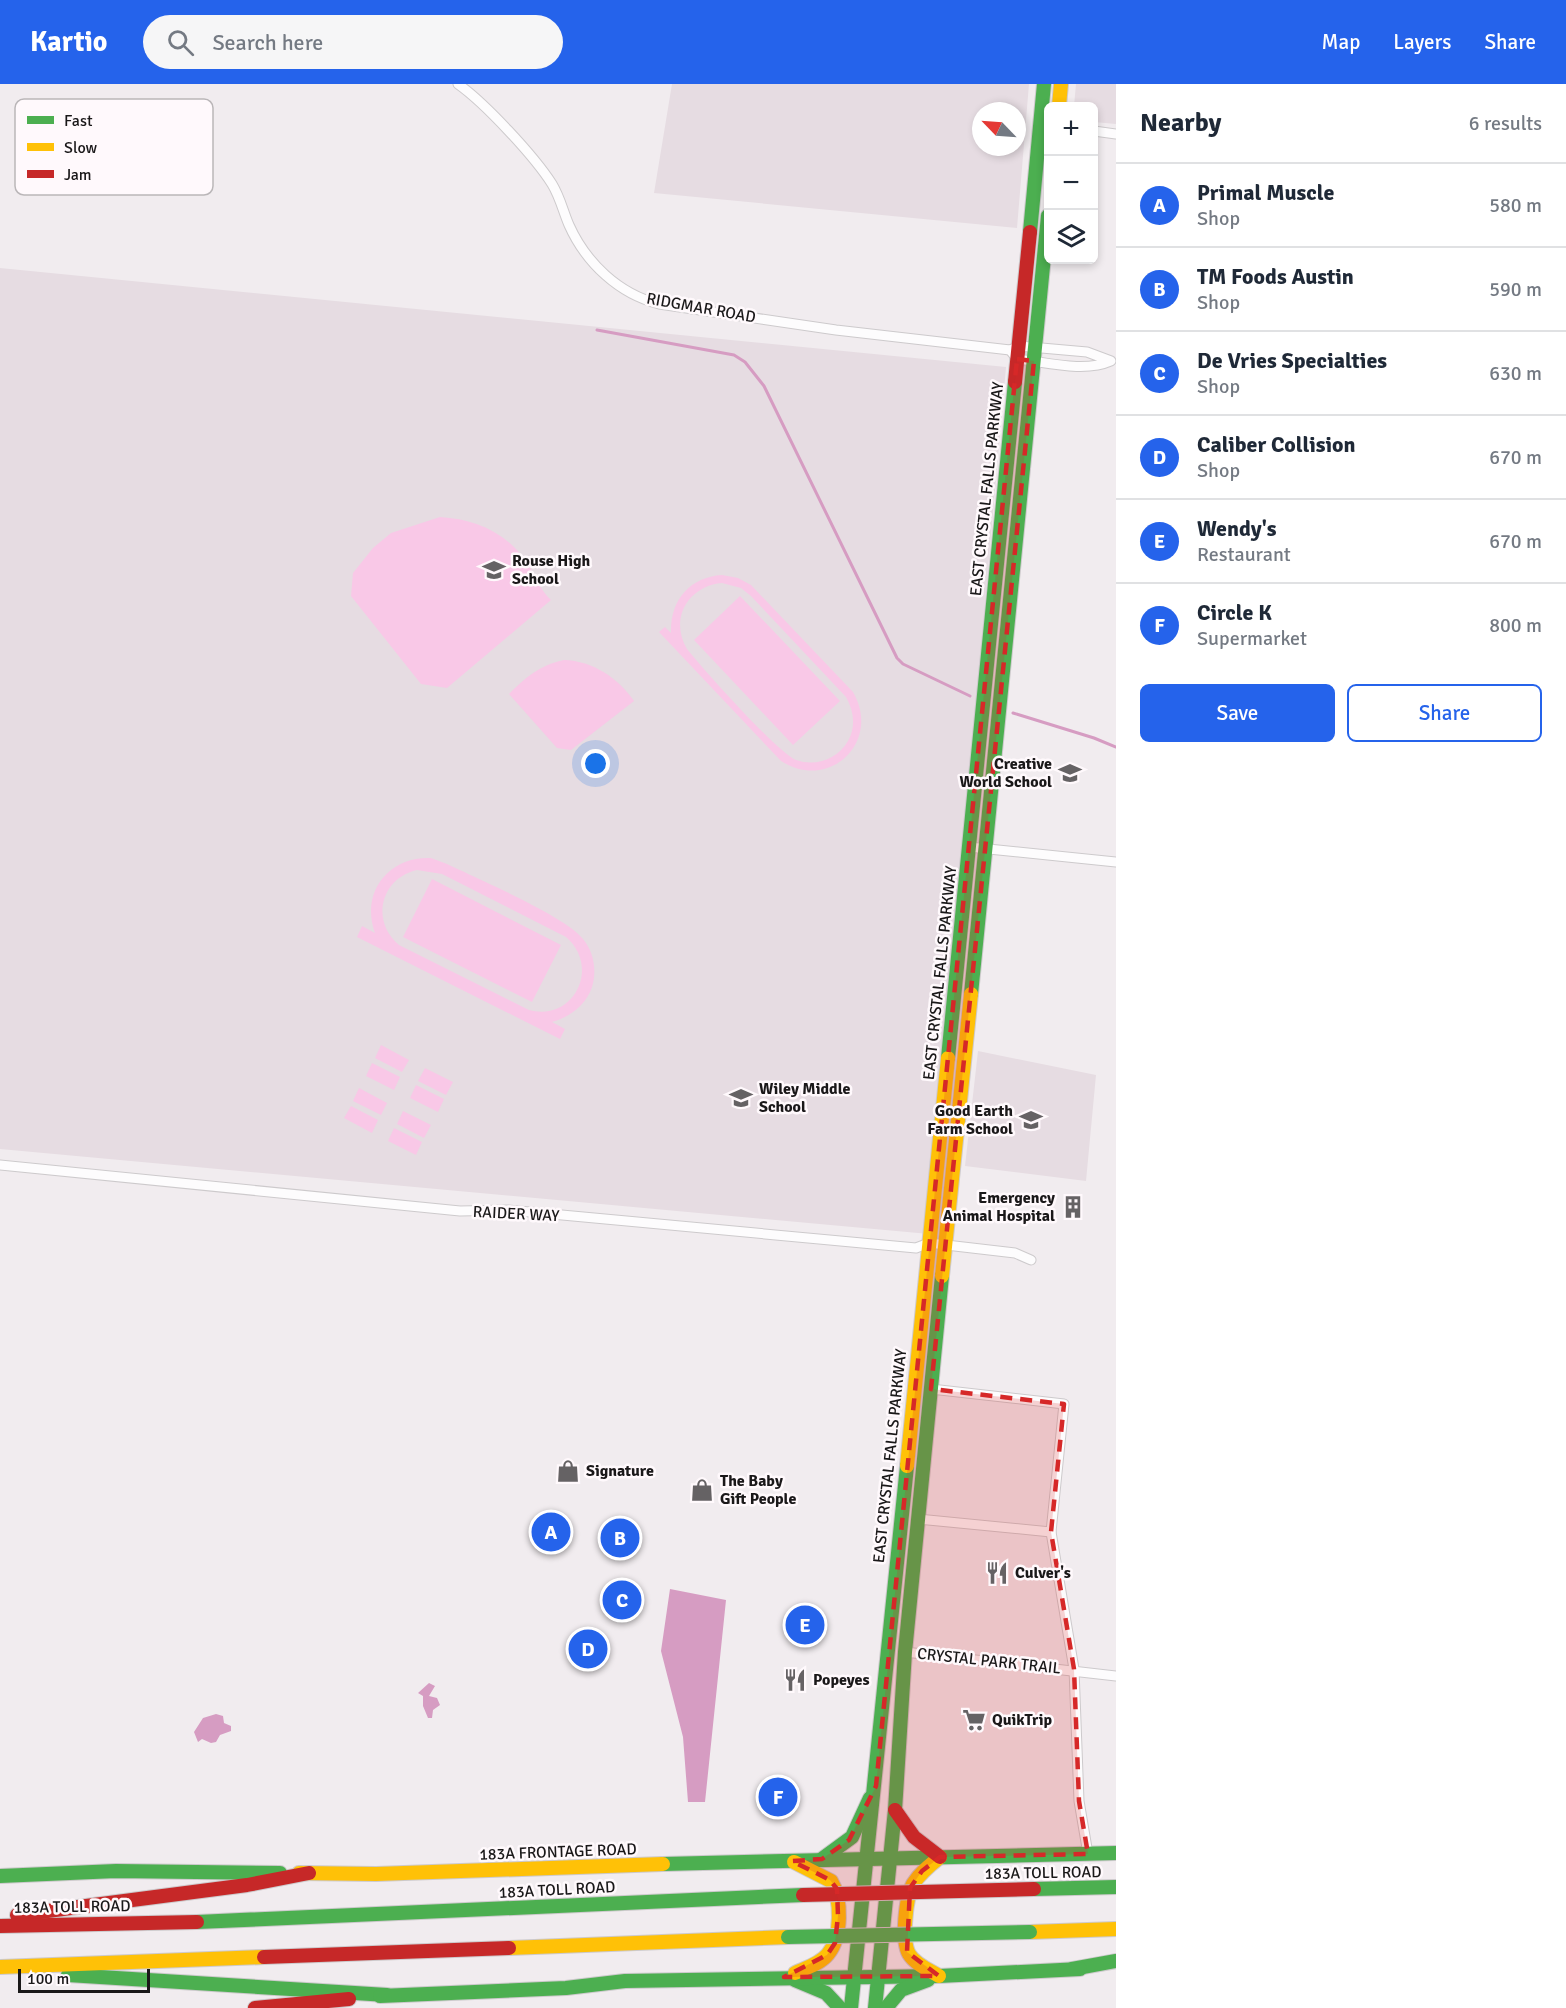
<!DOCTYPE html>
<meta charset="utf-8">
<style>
:root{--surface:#fff;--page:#f6f6f7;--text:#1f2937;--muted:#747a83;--line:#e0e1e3;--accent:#2563eb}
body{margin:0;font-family:Signika,sans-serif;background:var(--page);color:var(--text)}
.controls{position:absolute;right:18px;top:18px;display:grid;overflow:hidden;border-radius:9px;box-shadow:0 3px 9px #0003}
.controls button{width:54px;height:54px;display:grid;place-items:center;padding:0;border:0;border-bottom:2px solid var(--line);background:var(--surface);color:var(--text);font:30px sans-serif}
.compass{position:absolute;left:972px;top:18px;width:54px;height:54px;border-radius:50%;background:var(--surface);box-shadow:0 3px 9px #0003;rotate:295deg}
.scale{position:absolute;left:18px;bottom:15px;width:132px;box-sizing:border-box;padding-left:6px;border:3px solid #1a1819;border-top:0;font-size:16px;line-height:21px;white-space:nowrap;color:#1a1819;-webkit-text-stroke:4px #fff9fc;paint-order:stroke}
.you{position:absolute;left:596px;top:680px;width:21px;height:21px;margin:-15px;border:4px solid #fff;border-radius:50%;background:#1a73e8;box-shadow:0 0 0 9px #1a73e833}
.badge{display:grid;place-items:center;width:39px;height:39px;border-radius:50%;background:var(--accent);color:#fff;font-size:20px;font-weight:700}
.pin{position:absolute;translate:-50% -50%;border:3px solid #fff;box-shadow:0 2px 6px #0006}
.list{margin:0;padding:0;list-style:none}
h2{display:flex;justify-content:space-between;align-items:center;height:78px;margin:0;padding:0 24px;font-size:26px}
h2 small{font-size:20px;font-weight:400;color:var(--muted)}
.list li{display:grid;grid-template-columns:39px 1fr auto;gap:18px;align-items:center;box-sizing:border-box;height:84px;padding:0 24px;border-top:2px solid var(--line)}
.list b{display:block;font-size:22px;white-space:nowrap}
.list p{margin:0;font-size:20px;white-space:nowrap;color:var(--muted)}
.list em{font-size:20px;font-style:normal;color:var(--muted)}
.actions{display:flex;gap:12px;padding:18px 24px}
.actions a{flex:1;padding:14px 0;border:2px solid var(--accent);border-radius:9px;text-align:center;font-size:21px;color:var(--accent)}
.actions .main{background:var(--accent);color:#fff}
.icon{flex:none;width:33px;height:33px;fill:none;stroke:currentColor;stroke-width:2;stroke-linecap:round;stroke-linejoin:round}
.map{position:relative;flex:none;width:1116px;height:1924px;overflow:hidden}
header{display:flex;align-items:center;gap:36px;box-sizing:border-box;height:84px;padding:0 30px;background:var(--accent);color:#fff}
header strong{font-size:28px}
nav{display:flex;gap:33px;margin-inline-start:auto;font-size:21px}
.search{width:420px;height:54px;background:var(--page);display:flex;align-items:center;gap:15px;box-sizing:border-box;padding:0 21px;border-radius:33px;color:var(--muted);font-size:22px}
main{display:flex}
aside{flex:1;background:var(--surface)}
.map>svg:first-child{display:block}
.built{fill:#e6dce2;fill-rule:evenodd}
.green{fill:#f9c8e7;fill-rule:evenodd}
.water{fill:#d69cc2}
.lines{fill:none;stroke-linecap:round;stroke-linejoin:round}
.stream{stroke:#d69cc2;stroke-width:3}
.street-casing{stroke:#cdcacc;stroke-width:11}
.fast-casing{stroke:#cdcacc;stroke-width:16}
.slow-casing{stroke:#cdcacc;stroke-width:16}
.jam-casing{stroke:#cdcacc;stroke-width:16}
.street{stroke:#fdfcfd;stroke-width:9}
.fast{stroke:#4caf50;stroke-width:14}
.slow{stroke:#ffc107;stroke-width:14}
.jam{stroke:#c62828;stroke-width:14}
.fast-bridge-casing{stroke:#cdcacc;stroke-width:16;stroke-linecap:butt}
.jam-bridge-casing{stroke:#cdcacc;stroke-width:16;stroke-linecap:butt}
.fast-bridge{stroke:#4caf50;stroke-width:14}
.jam-bridge{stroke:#c62828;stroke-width:14}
.marked{fill:#d62828;fill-opacity:0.2;stroke:#d62828;stroke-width:4.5;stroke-dasharray:12 8;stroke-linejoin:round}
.labels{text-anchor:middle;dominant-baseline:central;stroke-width:5;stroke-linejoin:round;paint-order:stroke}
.street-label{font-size:16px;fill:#1a1819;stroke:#fff9fc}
.poi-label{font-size:16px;font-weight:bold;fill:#1a1819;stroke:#fff9fc;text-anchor:start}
.key{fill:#fff9fc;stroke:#bab6b8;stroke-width:1.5}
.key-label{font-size:16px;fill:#1a1819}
</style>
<header>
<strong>Kartio</strong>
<div class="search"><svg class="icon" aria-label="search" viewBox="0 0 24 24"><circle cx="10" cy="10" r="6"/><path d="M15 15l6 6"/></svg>Search here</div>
<nav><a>Map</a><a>Layers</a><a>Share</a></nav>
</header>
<main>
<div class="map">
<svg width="1116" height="1924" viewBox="0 0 1116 1924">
<rect width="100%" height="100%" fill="#f1ecef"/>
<g class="built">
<path d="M672 0H1029L1017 144 654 109ZM981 27H1017V63H981Z"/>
<path d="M1076 0H1116V40L1094 38V22H1074Z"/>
<path d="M0 184 1006 283 929 1150 0 1065Z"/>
<path d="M978 967 1096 991 1086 1097 965 1082Z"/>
</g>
<g class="green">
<path d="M440 433C472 435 502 446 523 473 535 489 536 501 551 516L447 604 421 600 351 512 353 489 373 464 391 449Z"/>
<path d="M722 491 738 494 751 501 853 608C882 658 829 708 781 677L659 548 665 543 671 549C670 516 690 493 722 491ZM722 499 741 504 751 512 846 613C854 627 856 643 848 657 838 675 816 683 796 676 778 669 702 584 687 565 669 535 688 502 722 499Z"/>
<path d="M740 512 840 617 793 661 694 556Z"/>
<path d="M564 576C593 577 618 594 634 617L571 666 557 664 509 610C526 593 540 581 564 576Z"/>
<path d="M431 774 447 780C476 794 567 833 583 855 594 868 597 887 592 903 586 921 570 933 552 938L565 945 560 955 357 853 362 842 375 849C360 808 389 772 431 774ZM417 786 442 790 566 853C601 883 574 938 529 926L399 861C370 837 381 794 417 786Z"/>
<path d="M432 795 561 861 532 918 403 853Z"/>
<path d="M381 961 409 976 402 988 375 974Z"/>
<path d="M372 979 400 993 394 1006 366 992Z"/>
<path d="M425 984 453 998 446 1011 418 997Z"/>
<path d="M416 1001 444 1015 438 1028 410 1014Z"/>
<path d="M359 1004 387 1019 381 1031 353 1017Z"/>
<path d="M351 1022 378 1036 372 1049 344 1034Z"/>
<path d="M403 1027 431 1041 424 1054 397 1040Z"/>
<path d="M394 1044 422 1058 416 1071 388 1057Z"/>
</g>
<g class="water">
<path d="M670 1505 726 1516 705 1718H688L683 1653 661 1567Z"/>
<path d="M429 1599 435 1602 429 1612 437 1614 440 1621 433 1626 432 1634H428L423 1622V1612L418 1609Z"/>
<path d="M216 1630 223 1632 224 1639 231 1642V1647L220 1651 216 1658 211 1659 202 1655 198 1658 194 1648 203 1634Z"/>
</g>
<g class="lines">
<g class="stream">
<path d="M597 246 734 271 745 278 764 302 897 574 903 580 970 612"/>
<path d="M1013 629 1094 654 1116 663"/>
</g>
<g class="street-casing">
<g id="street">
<path d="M458 0C485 19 534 72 552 100 560 113 563 127 569 141 586 179 619 210 659 220L836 246 1010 266"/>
<path d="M1094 47 1116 50"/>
<path d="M1019 262 1087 268 1111 277C1084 289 1046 278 1017 275L1010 266Z"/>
<path d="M969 763 1116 778"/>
<path d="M0 1081 460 1127 508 1126 916 1164 929 1159 1015 1169 1031 1176"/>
<path d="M931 1305 1064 1320 1051 1448 1074 1585 1079 1717 1088 1770"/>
<path d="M918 1435 1051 1448"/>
<path d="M905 1568 1116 1592"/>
</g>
</g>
<g class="fast-casing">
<g id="fast">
<path d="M1030 148 1044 0"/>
<path d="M971 910 1048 132"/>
<path d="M948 974 1015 298"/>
<path d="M822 1775 852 1753 870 1714"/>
<path d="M663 1780 1116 1769"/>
<path d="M0 1792 116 1787 280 1789"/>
<path d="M1034 1805 1116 1803"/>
<path d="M197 1838 803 1811"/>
<path d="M1072 1885 1116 1877"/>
<path d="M68 1891 387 1911"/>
<path d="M795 1896 826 1909 840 1924"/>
<path d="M380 1912 566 1904 625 1897 939 1892 1080 1885"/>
<path d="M851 1924 907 1382"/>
<path d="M875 1924 895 1726 905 1568 942 1192"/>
<path d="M886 1924 901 1906 928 1896"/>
</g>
</g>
<g class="slow-casing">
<g id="slow">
<path d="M1059 22 1061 0"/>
<path d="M942 1192 971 910"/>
<path d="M907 1382 948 974"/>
<path d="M794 1778 831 1797C842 1815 842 1853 828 1870 820 1880 806 1884 795 1889"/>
<path d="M299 1789 376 1790 663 1780"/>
<path d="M1030 1848 1116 1845"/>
<path d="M509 1864 788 1853"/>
<path d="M0 1883 264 1873"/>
<path d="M939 1892C929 1886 915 1880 909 1870 901 1856 906 1813 913 1800 920 1789 930 1781 940 1773"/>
</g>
</g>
<g class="jam-casing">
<g id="jam">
<path d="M1015 298 1030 148"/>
<path d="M895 1726 914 1753 940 1773"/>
<path d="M17 1831 247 1801 309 1789"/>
<path d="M0 1842 197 1838"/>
<path d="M264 1873 509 1864"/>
<path d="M255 1924 349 1915"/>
</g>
</g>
<use href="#street" class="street"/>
<use href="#fast" class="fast"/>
<use href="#slow" class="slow"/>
<use href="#jam" class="jam"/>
<g class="fast-bridge-casing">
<path id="fast-bridge" d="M788 1853 1030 1848"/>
</g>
<g class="jam-bridge-casing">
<path id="jam-bridge" d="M803 1811 1034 1805"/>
</g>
<use href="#fast-bridge" class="fast-bridge"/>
<use href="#jam-bridge" class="jam-bridge"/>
</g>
<path class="marked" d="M1017 275 1034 277 931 1305 1064 1320 1051 1448 1074 1585 1079 1717 1088 1770 940 1773 922 1787 910 1804 907 1868 939 1892 784 1893 827 1871 835 1859 838 1832 837 1805 830 1796 792 1777 822 1775 849 1756 876 1702Z"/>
<defs>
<g id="school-bare" transform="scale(1.8)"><path d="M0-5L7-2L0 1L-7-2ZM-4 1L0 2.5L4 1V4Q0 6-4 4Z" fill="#656264" stroke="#fff9fc" stroke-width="2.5" paint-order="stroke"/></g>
<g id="building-bare" transform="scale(1.8)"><path d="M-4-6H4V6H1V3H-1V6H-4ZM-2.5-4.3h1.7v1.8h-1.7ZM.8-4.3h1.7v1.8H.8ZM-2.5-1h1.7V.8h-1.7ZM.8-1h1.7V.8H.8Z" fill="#656264" stroke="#fff9fc" stroke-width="2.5" paint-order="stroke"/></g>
<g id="shop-bare" transform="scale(1.8)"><path d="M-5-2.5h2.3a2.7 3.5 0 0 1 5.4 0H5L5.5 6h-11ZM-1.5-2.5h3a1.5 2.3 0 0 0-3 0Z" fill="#656264" stroke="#fff9fc" stroke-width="2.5" paint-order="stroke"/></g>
<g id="restaurant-bare" transform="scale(1.8)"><path d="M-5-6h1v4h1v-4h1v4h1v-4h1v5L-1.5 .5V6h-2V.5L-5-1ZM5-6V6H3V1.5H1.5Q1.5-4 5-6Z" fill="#656264" stroke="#fff9fc" stroke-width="2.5" paint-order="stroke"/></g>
<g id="supermarket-bare" transform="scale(1.8)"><path d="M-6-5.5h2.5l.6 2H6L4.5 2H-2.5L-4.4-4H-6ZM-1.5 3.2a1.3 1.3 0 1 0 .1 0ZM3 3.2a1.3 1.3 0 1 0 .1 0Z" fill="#656264" stroke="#fff9fc" stroke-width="2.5" paint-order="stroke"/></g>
</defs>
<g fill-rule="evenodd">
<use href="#school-bare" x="494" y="486"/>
<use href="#school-bare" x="1070" y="689"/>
<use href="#school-bare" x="741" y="1014"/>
<use href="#school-bare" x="1031" y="1036"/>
<use href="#building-bare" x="1073" y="1123"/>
<use href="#shop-bare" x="568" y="1387"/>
<use href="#shop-bare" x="702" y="1406"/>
<use href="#restaurant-bare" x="997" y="1489"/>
<use href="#restaurant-bare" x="795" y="1596"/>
<use href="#supermarket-bare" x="974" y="1636"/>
</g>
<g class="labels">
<g class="street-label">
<text transform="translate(701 224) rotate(10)">RIDGMAR ROAD</text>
<text transform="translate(987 405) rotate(-84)">EAST CRYSTAL FALLS PARKWAY</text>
<text transform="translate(940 889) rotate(-84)">EAST CRYSTAL FALLS PARKWAY</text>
<text transform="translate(516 1130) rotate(3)">RAIDER WAY</text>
<text transform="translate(890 1372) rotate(-84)">EAST CRYSTAL FALLS PARKWAY</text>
<text transform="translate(989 1577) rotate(6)">CRYSTAL PARK TRAIL</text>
<text transform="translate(558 1768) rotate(-2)">183A FRONTAGE ROAD</text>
<text transform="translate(1043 1789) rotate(-1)">183A TOLL ROAD</text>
<text transform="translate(557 1806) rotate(-3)">183A TOLL ROAD</text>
<text transform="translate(72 1823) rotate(-1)">183A TOLL ROAD</text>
</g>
<g class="poi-label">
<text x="512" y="477">Rouse High<tspan x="512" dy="18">School</tspan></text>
<text x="1052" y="680" text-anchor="end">Creative<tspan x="1052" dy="18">World School</tspan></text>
<text x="759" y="1005">Wiley Middle<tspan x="759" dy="18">School</tspan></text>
<text x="1013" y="1027" text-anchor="end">Good Earth<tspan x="1013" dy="18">Farm School</tspan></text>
<text x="1055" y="1114" text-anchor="end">Emergency<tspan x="1055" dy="18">Animal Hospital</tspan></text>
<text x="586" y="1387">Signature</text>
<text x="720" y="1397">The Baby<tspan x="720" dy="18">Gift People</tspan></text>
<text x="1015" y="1489">Culver's</text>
<text x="813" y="1596">Popeyes</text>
<text x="992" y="1636">QuikTrip</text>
</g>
</g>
<rect x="15" y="15" width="198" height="96" rx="9" class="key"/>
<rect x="27" y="32" width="27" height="8" fill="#4caf50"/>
<rect x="27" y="59" width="27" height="8" fill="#ffc107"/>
<rect x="27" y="86" width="27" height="8" fill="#c62828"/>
<g class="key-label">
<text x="64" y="42">Fast</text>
<text x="64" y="69">Slow</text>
<text x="64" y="96">Jam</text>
</g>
</svg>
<div class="controls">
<button>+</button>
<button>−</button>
<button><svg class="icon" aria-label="layers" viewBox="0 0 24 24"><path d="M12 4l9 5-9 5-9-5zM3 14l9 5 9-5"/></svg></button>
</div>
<svg class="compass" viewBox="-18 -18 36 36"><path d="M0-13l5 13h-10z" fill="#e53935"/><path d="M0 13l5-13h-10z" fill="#747a83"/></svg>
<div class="scale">100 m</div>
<div class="you"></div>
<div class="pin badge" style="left:551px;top:1448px">A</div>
<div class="pin badge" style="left:620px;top:1454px">B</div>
<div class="pin badge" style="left:622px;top:1516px">C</div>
<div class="pin badge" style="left:588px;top:1565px">D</div>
<div class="pin badge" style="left:805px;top:1541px">E</div>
<div class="pin badge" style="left:778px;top:1713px">F</div>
</div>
<aside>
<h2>Nearby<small>6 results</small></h2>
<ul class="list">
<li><span class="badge">A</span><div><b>Primal Muscle</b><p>Shop</p></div><em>580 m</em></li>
<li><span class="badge">B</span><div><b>TM Foods Austin</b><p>Shop</p></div><em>590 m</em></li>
<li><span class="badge">C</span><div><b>De Vries Specialties</b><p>Shop</p></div><em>630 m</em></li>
<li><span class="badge">D</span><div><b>Caliber Collision</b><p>Shop</p></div><em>670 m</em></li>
<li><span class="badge">E</span><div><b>Wendy's</b><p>Restaurant</p></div><em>670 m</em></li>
<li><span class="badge">F</span><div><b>Circle K</b><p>Supermarket</p></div><em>800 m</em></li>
</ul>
<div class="actions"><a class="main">Save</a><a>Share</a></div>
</aside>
</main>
